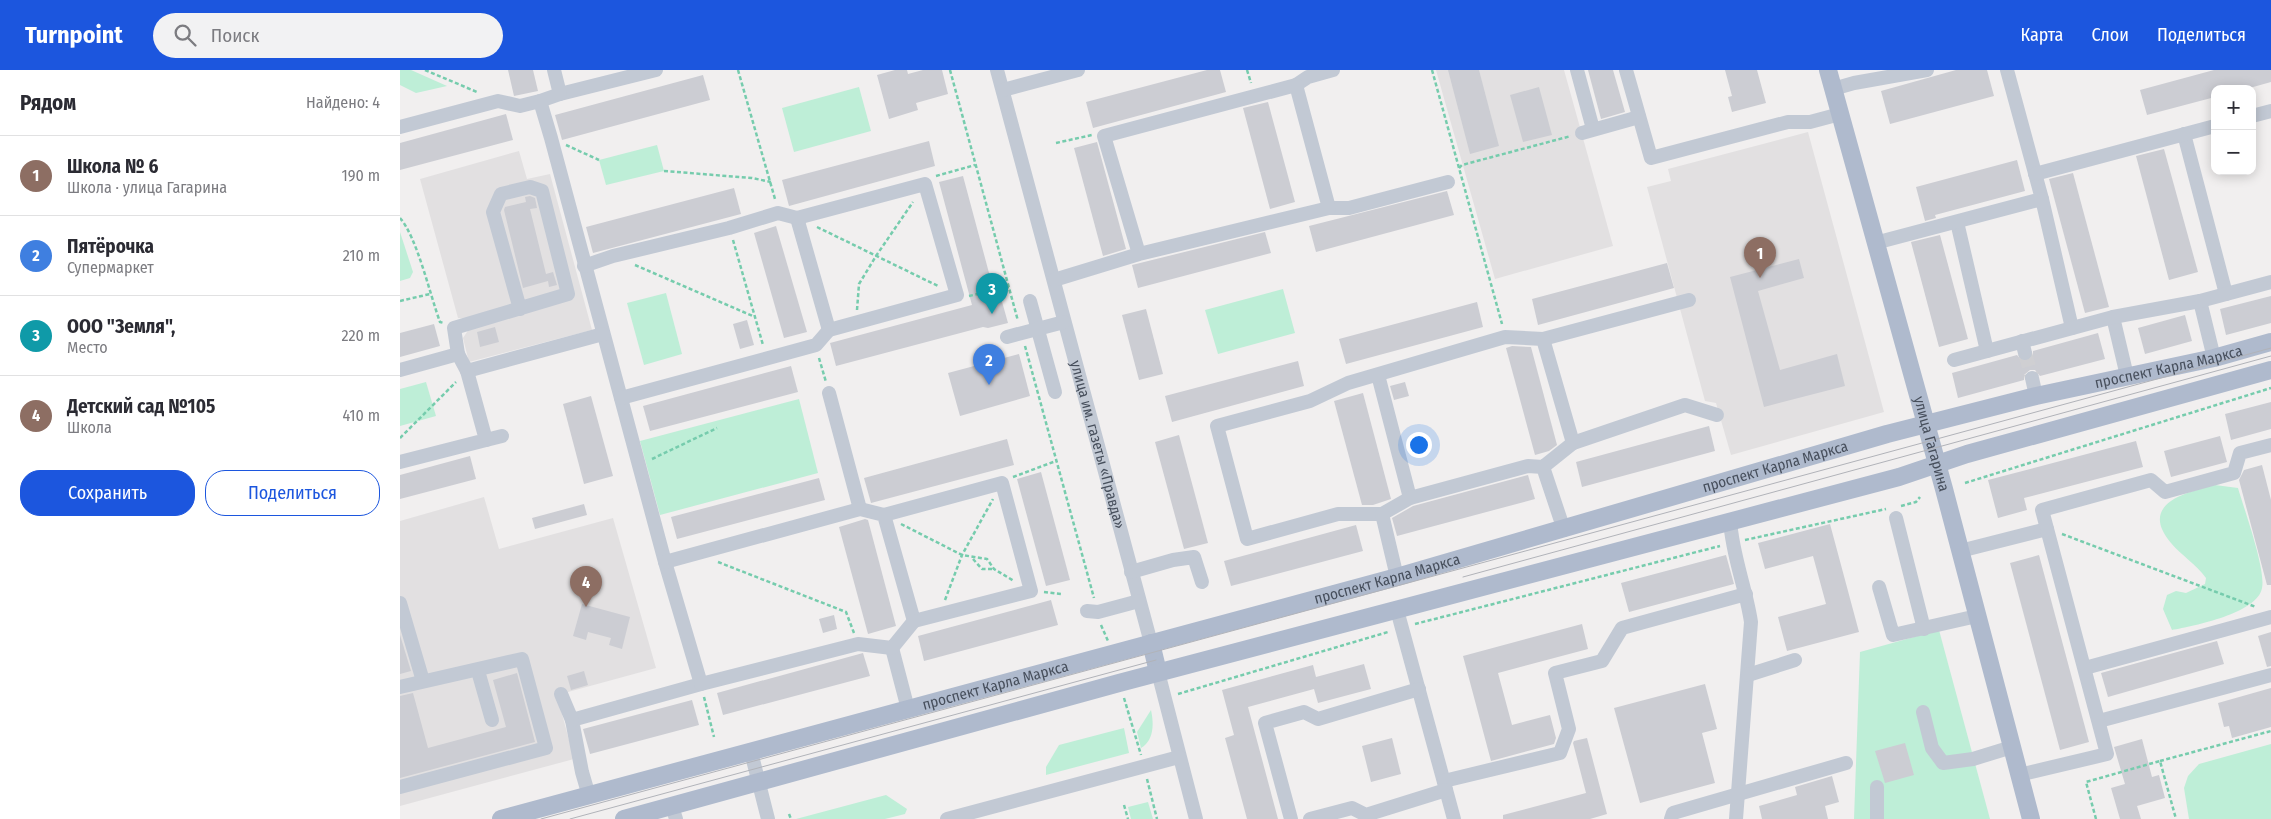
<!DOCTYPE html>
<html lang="ru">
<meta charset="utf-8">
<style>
:root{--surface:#fff;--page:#f2f2f3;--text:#2b2b33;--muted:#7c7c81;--line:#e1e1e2;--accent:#1c56de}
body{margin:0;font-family:"Fira Sans Condensed",sans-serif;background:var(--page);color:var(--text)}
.controls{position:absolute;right:15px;top:15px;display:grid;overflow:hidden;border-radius:10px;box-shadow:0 2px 12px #0003}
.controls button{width:45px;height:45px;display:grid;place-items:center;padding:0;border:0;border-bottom:1px solid var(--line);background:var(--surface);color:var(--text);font:25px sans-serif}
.you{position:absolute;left:1018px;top:374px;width:18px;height:18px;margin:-12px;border:4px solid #fff;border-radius:50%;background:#1a73e8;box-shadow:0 0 0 8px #1a73e833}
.badge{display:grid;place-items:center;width:32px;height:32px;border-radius:50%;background:var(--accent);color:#fff;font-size:16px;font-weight:700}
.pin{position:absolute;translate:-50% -41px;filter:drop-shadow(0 1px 2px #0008)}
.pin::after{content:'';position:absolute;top:26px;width:18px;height:15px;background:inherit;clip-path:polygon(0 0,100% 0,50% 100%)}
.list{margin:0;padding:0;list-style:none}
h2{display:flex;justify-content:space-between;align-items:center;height:65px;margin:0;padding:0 20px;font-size:21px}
h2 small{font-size:16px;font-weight:400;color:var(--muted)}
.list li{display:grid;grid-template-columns:32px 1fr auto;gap:15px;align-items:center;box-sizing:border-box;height:80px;padding:0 20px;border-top:1px solid var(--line)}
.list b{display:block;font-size:19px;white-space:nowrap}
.list p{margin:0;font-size:16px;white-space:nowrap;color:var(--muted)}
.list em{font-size:16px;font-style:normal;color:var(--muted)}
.actions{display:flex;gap:10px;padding:15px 20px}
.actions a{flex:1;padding:11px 0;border:1px solid var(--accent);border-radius:20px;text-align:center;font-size:18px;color:var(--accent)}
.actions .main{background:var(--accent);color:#fff}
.icon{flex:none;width:28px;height:28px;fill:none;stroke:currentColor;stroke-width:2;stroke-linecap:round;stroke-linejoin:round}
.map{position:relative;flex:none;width:1871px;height:749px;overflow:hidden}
header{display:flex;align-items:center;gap:30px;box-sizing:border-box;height:70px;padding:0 25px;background:var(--accent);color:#fff}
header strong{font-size:24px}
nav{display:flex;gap:28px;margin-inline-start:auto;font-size:18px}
.search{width:350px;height:45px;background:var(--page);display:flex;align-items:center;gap:12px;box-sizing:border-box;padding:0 18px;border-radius:28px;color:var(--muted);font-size:19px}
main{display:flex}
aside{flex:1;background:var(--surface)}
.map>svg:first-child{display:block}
.education{fill:#e2e0e1}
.green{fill:#beeed7}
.building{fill:#cccdd3}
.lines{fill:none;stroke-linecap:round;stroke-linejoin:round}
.minor-tunnel{stroke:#cfcfd2;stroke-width:14;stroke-dasharray:14 7;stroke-linecap:butt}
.path{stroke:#76ccad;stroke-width:2.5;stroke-dasharray:4 2.5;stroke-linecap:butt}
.minor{stroke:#c2c9d4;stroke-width:14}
.major{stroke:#afbacd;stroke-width:18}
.tram{stroke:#b1b3b9;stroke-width:1}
.labels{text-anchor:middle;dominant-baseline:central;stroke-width:4;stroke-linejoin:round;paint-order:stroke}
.street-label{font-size:15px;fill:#474f5c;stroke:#fff}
</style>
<header>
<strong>Turnpoint</strong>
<div class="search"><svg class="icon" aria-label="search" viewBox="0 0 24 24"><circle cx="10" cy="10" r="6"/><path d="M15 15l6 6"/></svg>Поиск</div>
<nav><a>Карта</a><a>Слои</a><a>Поделиться</a></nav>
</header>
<main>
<aside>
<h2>Рядом<small>Найдено: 4</small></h2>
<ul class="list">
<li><span class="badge" style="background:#8d6e63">1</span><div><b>Школа № 6</b><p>Школа · улица Гагарина</p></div><em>190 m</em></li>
<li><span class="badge" style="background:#3f7fe0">2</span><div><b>Пятёрочка</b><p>Супермаркет</p></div><em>210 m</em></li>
<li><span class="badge" style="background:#0f9aa8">3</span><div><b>ООО &quot;Земля&quot;,</b><p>Место</p></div><em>220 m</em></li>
<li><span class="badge" style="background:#8d6e63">4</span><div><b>Детский сад №105</b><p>Школа</p></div><em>410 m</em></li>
</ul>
<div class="actions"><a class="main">Сохранить</a><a>Поделиться</a></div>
</aside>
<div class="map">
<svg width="1871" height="749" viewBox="0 0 1871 749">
<rect width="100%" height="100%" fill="#f1efef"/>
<g class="education">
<path d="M1036 0H1164L1213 176 1095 209Z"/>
<path d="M1408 62 1484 342 1331 385 1316 333 1305 331 1247 117 1271 111 1268 99Z"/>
<path d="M119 81 127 109 150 104 192 260 69 292 63 268 69 259 66 249 58 248 20 109Z"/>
<path d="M84 427 99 479 213 448 256 598 157 625 174 689 0 736V451Z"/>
</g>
<g class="green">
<path d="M0 0H11L47 16 16 23 0 15Z"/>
<path d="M459 17 471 61 394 82 382 38Z"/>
<path d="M257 75 264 101 206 115 199 90Z"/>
<path d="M0 162 13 202 10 208 0 211Z"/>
<path d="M883 219 895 263 818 284 805 240Z"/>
<path d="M266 223 282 284 244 295 227 233Z"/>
<path d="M26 312 36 346 0 356V319Z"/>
<path d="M399 329 418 403 260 445 240 371Z"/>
<path d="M1815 415 1838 418C1844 439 1866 499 1862 518 1858 543 1794 556 1772 560L1763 539 1767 525 1776 521 1786 523 1805 514 1806 508C1796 494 1782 486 1771 473 1738 434 1786 422 1815 415Z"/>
<path d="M1539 560 1590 749H1454L1460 582Z"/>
<path d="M751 640C754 654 754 670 741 678L737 662Z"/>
<path d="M724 658 729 683 646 705V697L659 675Z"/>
<path d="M1871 674V749H1789L1784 718 1788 706 1799 694Z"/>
<path d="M486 725 507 739 505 744 485 749H396Z"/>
<path d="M748 732 753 749H731L728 737Z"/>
</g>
<g class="building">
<path d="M108 0H133L138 21 114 26Z"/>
<path d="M495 0H507L508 4 523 0H542L548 24 516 33 518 40 489 49 477 5Z"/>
<path d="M807 0H820L826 22 693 58 686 32Z"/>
<path d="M1048 0H1079L1099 76 1070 84Z"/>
<path d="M1188 0H1213L1225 42 1201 49Z"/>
<path d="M1325 0H1357L1366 33 1332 42 1328 27 1332 26Z"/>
<path d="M1556 0H1587L1594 26 1490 54 1481 21Z"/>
<path d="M1814 0H1871V12L1846 19H1815V27L1747 45 1740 20Z"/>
<path d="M303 5 310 30 162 70 155 45Z"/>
<path d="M1139 17 1152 65 1123 72 1110 25Z"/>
<path d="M868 32 895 132 870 139 843 38Z"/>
<path d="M106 44 113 70 0 100V73Z"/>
<path d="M529 71 535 96 389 136 382 110Z"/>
<path d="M697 72 726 179 703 186 674 78Z"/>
<path d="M1764 79 1798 202 1769 210 1736 86Z"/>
<path d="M1617 90 1625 121 1535 145 1536 148 1525 151 1516 117Z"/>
<path d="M1673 103 1709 237 1685 243 1649 109Z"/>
<path d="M563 106 596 229 601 228 608 253 588 258 583 257 436 296 430 273 572 235 539 112Z"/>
<path d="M334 118 341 144 193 183 186 157Z"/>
<path d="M1047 121 1054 145 916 182 909 156Z"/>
<path d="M130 126 135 128 137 138 130 139 146 204 153 202 157 215 149 217 148 211 123 218 104 140 105 137 126 132 125 127Z"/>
<path d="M376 156 407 262 384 268 354 163Z"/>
<path d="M865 162 871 183 738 218 732 195Z"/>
<path d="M1540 165 1568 269 1539 277 1511 172Z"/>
<path d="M1399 189 1404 208 1358 221 1380 300 1437 284 1445 316 1364 337 1330 207Z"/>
<path d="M1267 193 1274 218 1138 255 1132 229Z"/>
<path d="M1871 226V253L1826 265 1820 239Z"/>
<path d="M1077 232 1083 257 946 294 939 269Z"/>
<path d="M746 239 763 304 739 310 722 245Z"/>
<path d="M1785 245 1792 271 1745 284 1738 258Z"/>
<path d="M347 250 354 275 340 279 333 254Z"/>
<path d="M34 254 40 276 0 287V263Z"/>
<path d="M95 257 99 272 80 277 77 262Z"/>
<path d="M1698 263 1705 289 1640 306 1635 300H1630L1624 305V310L1558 328 1552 303 1617 285 1622 291H1628L1633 286V281Z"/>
<path d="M1112 276 1131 277 1157 375 1149 381 1135 385 1106 278Z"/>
<path d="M619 284 630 326 560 346 548 303Z"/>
<path d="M898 291 904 316 772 352 765 326Z"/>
<path d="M391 296 398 322 250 361 243 336Z"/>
<path d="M1005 312 1009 326 994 330 990 316Z"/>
<path d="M963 323 991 429 973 435H962L934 331Z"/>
<path d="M191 326 213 406 184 414 163 334Z"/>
<path d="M1871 332V359L1831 370 1825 344Z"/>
<path d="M1309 356 1315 381 1182 417 1176 392Z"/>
<path d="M779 365 808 473 784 479 755 372Z"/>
<path d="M1820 366 1827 392 1771 407 1764 381Z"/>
<path d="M607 369 614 395 471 433 464 408Z"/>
<path d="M1736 371 1743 397 1624 428 1627 440 1598 448 1588 410Z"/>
<path d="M70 386 76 409 0 429V405Z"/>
<path d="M1862 395 1871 430V515H1867L1839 410 1844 400Z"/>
<path d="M641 402 670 510 646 516 617 409Z"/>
<path d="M1128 405 1135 429 997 466 992 448 1013 436Z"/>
<path d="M419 408 425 430 277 469 271 447Z"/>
<path d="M184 434 187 445 135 459 132 448Z"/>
<path d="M465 449 468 450 496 556 468 564 439 457Z"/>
<path d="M1430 454 1459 562 1387 581 1378 547 1426 534 1413 486 1365 499 1358 473Z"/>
<path d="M956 455 963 481 831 516 824 491Z"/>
<path d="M1326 485 1334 514 1229 542 1221 513Z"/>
<path d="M1639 485 1689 672 1660 680 1610 493Z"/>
<path d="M651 530 658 555 524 591 518 566Z"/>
<path d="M182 534 230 547 222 579 209 575 211 568 188 562 186 570 173 566Z"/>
<path d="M434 545 437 559 423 563 419 549Z"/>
<path d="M1182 554 1188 579 1098 603 1112 655 1150 645 1156 668 1154 674 1091 691 1063 586Z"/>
<path d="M1871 562V596L1867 597 1858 566Z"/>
<path d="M0 565 11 601 0 604Z"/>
<path d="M1817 571 1824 594 1708 627 1701 603Z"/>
<path d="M463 583 470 606 323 645 317 623Z"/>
<path d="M964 594 971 619 918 633 914 619 848 637 878 749H847L825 668 834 665 822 620 913 595 916 607Z"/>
<path d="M184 601 188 615 171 620 167 606Z"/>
<path d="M117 603 135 672 0 708V626L13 623 28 678 106 657 93 610Z"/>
<path d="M1305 614 1317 659 1302 663 1315 713 1240 733 1214 638Z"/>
<path d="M1871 618V657L1832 668 1829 656 1824 657 1818 633Z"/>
<path d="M292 630 299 655 190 684 183 659Z"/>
<path d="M992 668 1001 704 971 712 962 676Z"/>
<path d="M1187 668 1207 744 1190 749H1103V745L1186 723 1173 673 1174 671Z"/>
<path d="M1742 669 1752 707 1759 705 1765 728 1737 736 1741 749H1720L1711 718 1725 714 1714 677Z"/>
<path d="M1505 673 1514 705 1485 713 1475 681Z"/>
<path d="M1432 706 1439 732 1425 736 1428 749H1362L1359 736 1397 725 1395 717Z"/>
</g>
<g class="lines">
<path class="minor-tunnel" d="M1625 283 1632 308"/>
<g class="path">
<path d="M25 0 77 22"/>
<path d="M338 0 375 129"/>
<path d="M550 0 618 251"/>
<path d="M847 0 851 13"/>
<path d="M1032 0 1102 254"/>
<path d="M656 73 692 65"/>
<path d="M166 75 199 90"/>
<path d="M1059 98 1062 95 1171 66"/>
<path d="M264 101 352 108 371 112"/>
<path d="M536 106 575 95"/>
<path d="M0 148C17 167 30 225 40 252L44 253"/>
<path d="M417 157 538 216"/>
<path d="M333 170 363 275"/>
<path d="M235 195 355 247"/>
<path d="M569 226 609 217"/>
<path d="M0 231 30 224"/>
<path d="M457 240 459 214 476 186 513 132"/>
<path d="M625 276 694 528"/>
<path d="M419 288 426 312"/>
<path d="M0 368 56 312"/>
<path d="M252 389 317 358"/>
<path d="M613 407 656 391"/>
<path d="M1565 413 1871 318"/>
<path d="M1501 436 1516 432 1520 427"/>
<path d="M501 454 562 485 587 489 594 499 614 511"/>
<path d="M1662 464 1856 537"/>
<path d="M1345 470 1486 439"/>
<path d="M573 489 582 499H594"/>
<path d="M318 492 446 542 454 563"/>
<path d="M644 522 661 524"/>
<path d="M545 530 562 485 593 429"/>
<path d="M1015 554 1320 476"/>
<path d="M701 555 708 571"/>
<path d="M778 624 988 562"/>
<path d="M304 627 314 667"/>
<path d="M724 628 741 685"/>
<path d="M1760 691 1871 661"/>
<path d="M747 709 757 749"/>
<path d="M724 735 728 749"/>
<path d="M389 744 391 749"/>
<path d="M1696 749 1686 712 1760 691 1776 749"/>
</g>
<g class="minor">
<path id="s1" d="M597 0 751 573"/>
<path d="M1177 0 1193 59"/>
<path d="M1226 0 1251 88 1388 52H1410L1440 44"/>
<path d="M1607 0 1642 129"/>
<path d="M896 15 908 7 933 0"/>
<path d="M1433 19 1454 13 1527 0"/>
<path d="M603 20 678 0"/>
<path d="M160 24 256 0"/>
<path d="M140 31 160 24 154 0"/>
<path d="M1852 46 1871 41"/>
<path d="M0 57 98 31 120 36 140 31 151 68 265 492 301 614 172 650 182 702 189 726"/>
<path d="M1182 63 1239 47"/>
<path d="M1784 64 1826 224"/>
<path d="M1635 104 1815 56"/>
<path d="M929 138H949L1048 112"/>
<path d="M397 148 429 260"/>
<path d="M1557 152 1587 281"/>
<path d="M1475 173 1642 129 1672 258"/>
<path d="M184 196 213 186 329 158 378 143 397 148 525 114 557 225 429 260 416 275 221 328"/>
<path d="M654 210 739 184 929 138 896 15 704 66 739 184"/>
<path d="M630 231 655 322"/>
<path d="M1800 231 1814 288"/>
<path d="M1713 247 1727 306"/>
<path d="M607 267 664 252"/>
<path d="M1143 269 1289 230"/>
<path d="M1622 271 1625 283"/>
<path d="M58 284 54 258 168 224 142 121 130 117 101 124 93 142 120 239"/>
<path d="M1554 290 1713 247 1800 231 1871 212"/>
<path d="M0 300 58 284 67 301 203 264"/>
<path d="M978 305 1010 428"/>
<path d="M1632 308 1636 326"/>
<path d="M429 323 460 439"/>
<path d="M86 370 102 366"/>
<path d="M1173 373 1285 335 1317 345"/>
<path d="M0 392 86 370 67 301"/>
<path d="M1143 397 1128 396 1010 428 982 444H938L847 469 817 356 910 331 948 313 1105 267 1143 269 1173 373 1143 397 1164 460"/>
<path d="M982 444 997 507"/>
<path d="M1496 448 1524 559"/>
<path d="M1330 450C1332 485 1346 518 1351 552L1336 749"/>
<path d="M1560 481 1647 459"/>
<path d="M265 492 460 439 484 445 602 413 631 521 514 551 484 445"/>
<path d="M731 502 773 490 794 487 802 512"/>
<path d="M1479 517 1493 565 1577 546"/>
<path d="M0 533 23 611"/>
<path d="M997 540 1054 749"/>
<path d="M687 541 698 542 739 531"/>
<path d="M492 578 508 639"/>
<path d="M1685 598 1871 547"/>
<path d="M78 601 92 650"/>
<path d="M758 602 796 749"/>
<path d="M1348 605 1395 590"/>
<path d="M301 614 458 574 492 578 514 551"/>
<path d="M0 617 122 589 146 678 0 717"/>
<path d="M161 624 172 650"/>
<path d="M1523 642 1532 678 1543 693 1573 689 1612 677"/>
<path d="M1699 651 1871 605"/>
<path d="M351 682 368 749"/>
<path d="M1619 705 1707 684 1642 440 1751 410 1765 422 1834 403 1840 383 1871 375"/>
<path d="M1044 711 1160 683 1169 659 1155 603 1202 591 1222 558 1346 524"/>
<path d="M272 736 276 749"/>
<path d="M547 749 779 687"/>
<path d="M891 749 865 653 904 642 918 649 1019 619"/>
<path d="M910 749 952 738 966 745 1046 720"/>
<path d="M1271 749 1273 743 1446 693"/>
<path d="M1477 749V717"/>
</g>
<g class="major">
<path id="s2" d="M1428 0 1544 419 1631 749"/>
<path d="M751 573 758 602"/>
<path id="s3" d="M101 749 997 507 1487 364 1636 326 1814 288 1871 272"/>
<path d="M224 749 719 613 1499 407 1567 384 1871 300"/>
</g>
<g class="tram">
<path d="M1063 507 1871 286"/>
<path d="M141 749 1871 278"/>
<path d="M170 749 756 590"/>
</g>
</g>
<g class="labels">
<g class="street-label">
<text stroke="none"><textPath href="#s3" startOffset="1728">проспект Карла Маркса</textPath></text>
<text stroke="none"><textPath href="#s2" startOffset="388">улица Гагарина</textPath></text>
<text stroke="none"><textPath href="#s1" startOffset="388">улица им. газеты «Правда»</textPath></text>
<text stroke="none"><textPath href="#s3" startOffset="1322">проспект Карла Маркса</textPath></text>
<text stroke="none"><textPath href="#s3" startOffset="918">проспект Карла Маркса</textPath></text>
<text stroke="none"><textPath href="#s3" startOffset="512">проспект Карла Маркса</textPath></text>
</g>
</g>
</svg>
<div class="controls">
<button>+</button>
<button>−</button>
</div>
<div class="you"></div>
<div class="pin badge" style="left:1360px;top:208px;background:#8d6e63">1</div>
<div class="pin badge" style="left:589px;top:315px;background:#3f7fe0">2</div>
<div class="pin badge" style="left:592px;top:244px;background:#0f9aa8">3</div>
<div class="pin badge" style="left:186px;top:537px;background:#8d6e63">4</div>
</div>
</main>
